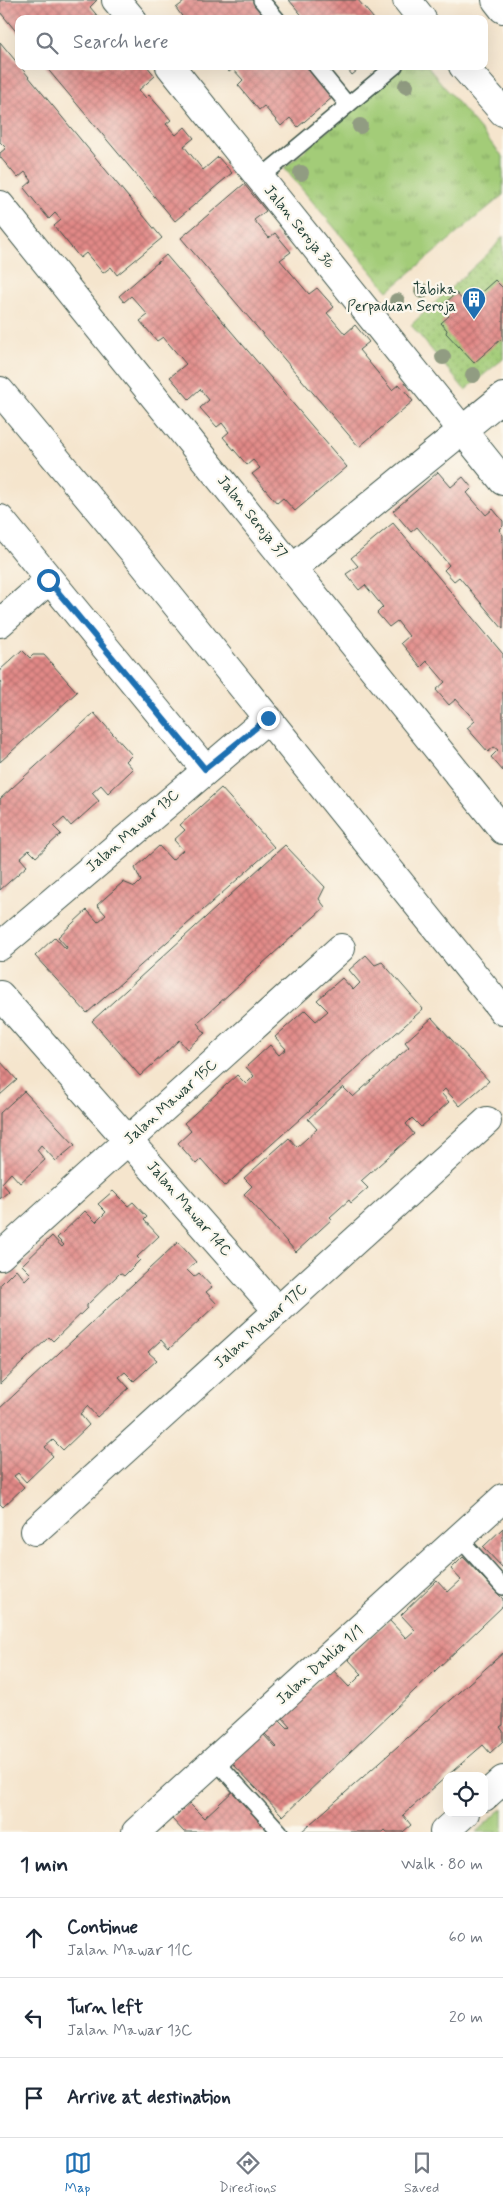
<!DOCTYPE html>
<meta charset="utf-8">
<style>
:root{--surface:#fff;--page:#f6f6f7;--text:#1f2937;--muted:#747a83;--line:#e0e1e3;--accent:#1f6fb2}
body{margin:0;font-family:Mynerve,sans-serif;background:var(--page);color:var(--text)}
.controls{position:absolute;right:15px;bottom:15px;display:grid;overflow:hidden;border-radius:10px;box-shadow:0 5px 20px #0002}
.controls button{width:45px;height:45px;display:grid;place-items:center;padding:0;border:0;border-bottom:1px solid var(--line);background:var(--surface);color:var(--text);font:25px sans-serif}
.stop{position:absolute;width:15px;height:15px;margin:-11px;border:4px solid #1f6fb2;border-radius:50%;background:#fff}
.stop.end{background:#1f6fb2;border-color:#fff;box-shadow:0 1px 5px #0008}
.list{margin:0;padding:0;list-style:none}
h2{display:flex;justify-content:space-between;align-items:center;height:65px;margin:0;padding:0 20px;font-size:21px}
h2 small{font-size:16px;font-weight:400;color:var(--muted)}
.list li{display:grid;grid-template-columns:32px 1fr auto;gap:15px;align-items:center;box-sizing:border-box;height:80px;padding:0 20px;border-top:1px solid var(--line)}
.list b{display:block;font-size:19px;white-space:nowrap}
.list p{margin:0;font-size:16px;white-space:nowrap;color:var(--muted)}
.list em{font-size:16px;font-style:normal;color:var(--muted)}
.icon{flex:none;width:28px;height:28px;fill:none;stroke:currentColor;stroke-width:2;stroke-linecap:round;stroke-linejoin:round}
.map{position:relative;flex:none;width:503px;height:1832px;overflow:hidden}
.search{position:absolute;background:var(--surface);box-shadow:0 5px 20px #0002;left:15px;right:15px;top:15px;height:55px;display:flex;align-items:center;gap:12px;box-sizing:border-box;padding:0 18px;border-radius:10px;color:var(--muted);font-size:19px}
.sheet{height:305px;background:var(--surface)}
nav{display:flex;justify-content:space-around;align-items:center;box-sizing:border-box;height:70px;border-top:1px solid var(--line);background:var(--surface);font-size:14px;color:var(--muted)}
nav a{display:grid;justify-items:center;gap:2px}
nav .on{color:var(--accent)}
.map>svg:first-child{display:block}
.grass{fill:url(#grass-dots);stroke:#618456}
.park{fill:url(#park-tufts);stroke:#618456}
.pitch{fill:#a3cc78;stroke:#618456}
.building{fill:url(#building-cross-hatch)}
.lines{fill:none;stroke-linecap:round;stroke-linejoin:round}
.service-casing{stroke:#3f564b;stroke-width:18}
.minor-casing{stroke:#3f564b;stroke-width:30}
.tertiary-casing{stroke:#3f564b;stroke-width:30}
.service{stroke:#fff;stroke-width:15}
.minor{stroke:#fff;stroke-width:28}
.tertiary{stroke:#fff;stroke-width:28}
.tree{fill:#919c82}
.route{stroke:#1f6fb2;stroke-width:6}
.labels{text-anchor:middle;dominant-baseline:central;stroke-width:4.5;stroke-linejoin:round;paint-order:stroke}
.street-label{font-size:15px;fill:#1f3d34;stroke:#fbf7ec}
.poi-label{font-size:15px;fill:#1f3d34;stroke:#fbf7ec;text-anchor:end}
</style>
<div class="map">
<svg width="503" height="1832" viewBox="0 0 503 1832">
<defs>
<pattern id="grass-dots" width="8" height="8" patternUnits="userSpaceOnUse" patternTransform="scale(1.25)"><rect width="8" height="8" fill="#a3cc78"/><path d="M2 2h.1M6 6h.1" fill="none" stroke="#84a763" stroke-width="1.8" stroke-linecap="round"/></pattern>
<pattern id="park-tufts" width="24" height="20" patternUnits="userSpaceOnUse" patternTransform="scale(1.25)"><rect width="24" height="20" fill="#a3cc78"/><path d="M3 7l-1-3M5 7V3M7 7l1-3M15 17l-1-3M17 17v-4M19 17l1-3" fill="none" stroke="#84a763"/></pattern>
<pattern id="building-cross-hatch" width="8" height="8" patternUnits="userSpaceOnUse" patternTransform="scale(1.25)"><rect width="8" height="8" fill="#e28987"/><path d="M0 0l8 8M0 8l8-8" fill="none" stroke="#b7716f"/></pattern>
</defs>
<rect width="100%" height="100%" fill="#fbf7ec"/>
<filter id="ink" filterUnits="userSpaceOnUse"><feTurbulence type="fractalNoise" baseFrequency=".02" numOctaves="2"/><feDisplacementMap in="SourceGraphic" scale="10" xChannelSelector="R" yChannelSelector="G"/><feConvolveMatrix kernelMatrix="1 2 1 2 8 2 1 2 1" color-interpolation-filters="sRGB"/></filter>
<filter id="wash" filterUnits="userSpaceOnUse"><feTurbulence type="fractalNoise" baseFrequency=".0096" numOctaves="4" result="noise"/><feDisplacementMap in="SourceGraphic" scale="20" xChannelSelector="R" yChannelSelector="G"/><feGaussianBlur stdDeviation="1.12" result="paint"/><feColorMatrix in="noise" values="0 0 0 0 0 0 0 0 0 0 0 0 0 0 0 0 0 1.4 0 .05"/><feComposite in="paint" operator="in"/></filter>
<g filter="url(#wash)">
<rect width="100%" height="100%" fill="#f5e5cd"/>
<path class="grass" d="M503 236V359L465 390 411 325 493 249Z"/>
<path class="park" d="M404 66H427L503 157V195L388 291 284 168Z"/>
<path class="pitch" d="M503 1808V1832H476Z"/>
<g id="blocks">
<g class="building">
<path d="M0 0H97L90 7 100 19H19V35L0 12Z"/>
<path d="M182 0H254L269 19H184L176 8 184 2Z"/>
<path d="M289 0H358L374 19H305Z"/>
<path d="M0 42 162 238 117 275 111 267 103 273 86 253 80 258 54 226 61 220 55 213 49 219 24 188 32 181 25 172 18 178 0 157V153L6 148 0 142Z"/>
<path d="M45 66H147L155 76 139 90 146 98 149 95 171 120 166 124 176 135 185 127 194 138 184 146 203 170 218 157 232 173 175 221Z"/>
<path d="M224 66H309L334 96 298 127 290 118 281 126 264 106 259 110 238 85 243 80 233 69 229 72Z"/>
<path d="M345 66H363L352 75Z"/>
<path d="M244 184 266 211 254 220 269 238 275 233 291 252 280 260 309 294 317 288 334 307 327 313 345 334 355 325 369 342 359 350 392 390 399 384 413 401 359 447 181 238Z"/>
<path d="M166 255 347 467 295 511 283 498 277 503 252 474 260 468 253 460 247 465 223 437 229 432 222 423 217 427 200 408 209 400 200 389 189 399 170 377 186 364 163 337 157 341 140 321 148 315 131 296 124 302 119 296Z"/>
<path d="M495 280 503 288V341L500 340 474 363 446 333 447 330 441 323 449 316 441 307 456 293 467 305Z"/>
<path d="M438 472 451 487 463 477 472 488 467 493 486 515 493 509 503 521V526L499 530 503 535V629L459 577 454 581 444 570 449 565 417 527 411 532 393 511Z"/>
<path d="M393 523 503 654V771L491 757 498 750 494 747 488 752 467 728 475 721 456 699 449 705 436 690 445 682 427 661 421 667 401 643 409 636 397 621 389 627 377 613 383 607 365 585 359 590 346 574 358 566 351 558Z"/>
<path d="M22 650 30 658 33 655H44L77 692 0 762V684L2 682 0 680V670Z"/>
<path d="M94 713 132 755 126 761 133 769 108 793 101 785 92 793 99 801 71 826 64 818 54 827 61 834 36 857 29 850 20 858 27 866 0 890V799Z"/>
<path d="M221 788 274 847 87 1013 35 956 55 937 66 949 67 947 58 937 87 910 98 922 106 915 97 905 123 882 135 887 141 881 135 868 159 846 172 860 183 850 174 840 185 830 180 825Z"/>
<path d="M285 845 325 887 319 899 325 907 197 1023 205 1033 187 1049 179 1040 140 1076 92 1021Z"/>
<path d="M366 955 375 965 382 962 423 1009 225 1186 201 1159 196 1164 178 1143 191 1131 184 1123 237 1075 246 1084 254 1076 246 1067 270 1045 279 1055 286 1049 275 1037 305 1010 316 1021 328 1011 317 1000 342 978 353 990 360 983 349 970Z"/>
<path d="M432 1018 489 1081 460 1106 445 1089 441 1093 449 1102 421 1127 412 1118 406 1124 414 1134 361 1181 368 1188 351 1203 349 1200 330 1217 332 1219 296 1252 244 1194 252 1186 244 1178 289 1138 297 1147 317 1129 308 1119 343 1087 353 1097 409 1047 405 1042Z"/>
<path d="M0 1061 17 1080 0 1095Z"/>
<path d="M24 1091 75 1145 56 1161 41 1145 37 1150 45 1160 20 1183 11 1173 2 1183 9 1191 0 1199V1113Z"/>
<path d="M113 1191 128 1206 133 1202 147 1217 144 1220 159 1236 137 1257 140 1260 124 1276 120 1273 87 1305V1308L53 1341 49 1337 0 1384V1285L16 1269 25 1280 31 1274 22 1265 52 1236 62 1247 64 1245 57 1238 85 1211 96 1222 106 1212 98 1204Z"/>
<path d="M178 1242 196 1262 187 1270 194 1277 199 1273 212 1287 206 1292 217 1304 169 1349 161 1340 148 1352 157 1360 134 1381 125 1372 119 1377 129 1388 97 1417 87 1406 80 1414 89 1425 63 1450 53 1440 45 1447 53 1456 26 1482 18 1473 14 1476 24 1487 3 1507 0 1504V1408Z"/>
<path d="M503 1528V1568L483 1547Z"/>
<path d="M463 1557 503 1599V1606L283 1816 231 1762 262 1733 276 1748 277 1747 265 1734 280 1720 288 1728 290 1726 282 1717 332 1669 349 1687 362 1674 348 1659 389 1620 406 1638 415 1630 401 1615 437 1580 448 1592 461 1580 451 1569Z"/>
<path d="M503 1653V1725L500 1727 503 1731V1741L490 1753 483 1745 447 1776 403 1815 411 1825 403 1832H387L385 1830 383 1832H301Z"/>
<path d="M234 1790 274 1832H184L172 1819 189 1803 204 1818Z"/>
</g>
</g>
</g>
<g filter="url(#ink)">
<use href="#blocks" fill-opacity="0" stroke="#3f564b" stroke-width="1"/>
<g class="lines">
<g class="service-casing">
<g id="service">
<path d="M261 0 277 19"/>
<path d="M316 66 348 105"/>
<path d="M260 178 395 66"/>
<path d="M459 1538 503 1587"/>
<path d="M215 1760 280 1832"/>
</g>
</g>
<g class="minor-casing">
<g id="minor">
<path d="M116 0 132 19"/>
<path d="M407 0 422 19"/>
<path d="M496 0 503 9"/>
<path d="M170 66 503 481"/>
<path d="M463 66 503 112"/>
<path d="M0 205 503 830"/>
<path d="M0 519 205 769"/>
<path d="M293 568 503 397"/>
<path d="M0 623 49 580"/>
<path d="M0 946 268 718"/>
<path d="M0 995 278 1311"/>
<path d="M0 1256 341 948"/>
<path d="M35 1531 487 1121"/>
<path d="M484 1797 503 1780"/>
<path d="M136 1832 503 1498"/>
<path d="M444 1832 465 1813"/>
</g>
</g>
<g class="tertiary-casing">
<path id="tertiary" d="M0 391 137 556 503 1011"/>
</g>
<use href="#service" class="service"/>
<use href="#minor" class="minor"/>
<use href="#tertiary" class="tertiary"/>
</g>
<g class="tree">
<circle cx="406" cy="86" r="8"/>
<circle cx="360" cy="126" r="8"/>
<circle cx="301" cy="173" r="8"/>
<circle cx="422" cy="291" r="8"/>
<circle cx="397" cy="301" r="8"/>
<circle cx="443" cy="357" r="8"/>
<circle cx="473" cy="375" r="8"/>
</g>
</g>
<g class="lines" filter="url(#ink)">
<path class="route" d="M48 580 205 769 268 718"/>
</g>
<defs>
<g id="building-pin" transform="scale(1.25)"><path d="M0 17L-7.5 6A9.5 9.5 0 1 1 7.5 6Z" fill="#1f6fb2" stroke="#fbf7ec"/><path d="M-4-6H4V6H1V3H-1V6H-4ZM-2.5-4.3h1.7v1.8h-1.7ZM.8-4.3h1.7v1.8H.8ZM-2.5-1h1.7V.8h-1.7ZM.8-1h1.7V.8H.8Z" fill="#fff"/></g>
</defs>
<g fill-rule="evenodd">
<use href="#building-pin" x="474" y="299"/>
</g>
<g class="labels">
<g class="street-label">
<text transform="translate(299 227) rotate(51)">Jalan Seroja 36</text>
<text transform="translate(252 517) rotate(51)">Jalan Seroja 37</text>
<text transform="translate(133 831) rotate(-41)">Jalan Mawar 13C</text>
<text transform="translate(171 1102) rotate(-42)">Jalan Mawar 15C</text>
<text transform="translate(189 1209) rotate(49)">Jalan Mawar 14C</text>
<text transform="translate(261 1326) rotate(-42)">Jalan Mawar 17C</text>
<text transform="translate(320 1665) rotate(-42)">Jalan Dahlia 1/1</text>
</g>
<g class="poi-label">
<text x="456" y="290">Tabika<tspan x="456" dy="17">Perpaduan Seroja</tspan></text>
</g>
</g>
</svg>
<div class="controls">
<button><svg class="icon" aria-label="locate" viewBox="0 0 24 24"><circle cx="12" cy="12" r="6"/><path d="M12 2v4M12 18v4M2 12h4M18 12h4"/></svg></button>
</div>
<div class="stop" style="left:48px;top:580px"></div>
<div class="stop end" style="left:268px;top:718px"></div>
<div class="search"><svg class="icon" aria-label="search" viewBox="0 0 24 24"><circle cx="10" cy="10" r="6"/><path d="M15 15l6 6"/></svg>Search here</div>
</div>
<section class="sheet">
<h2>1 min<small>Walk · 80 m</small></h2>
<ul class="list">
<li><svg class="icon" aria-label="ahead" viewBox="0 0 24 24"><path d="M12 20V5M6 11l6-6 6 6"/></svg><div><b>Continue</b><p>Jalan Mawar 11C</p></div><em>60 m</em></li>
<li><svg class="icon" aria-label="left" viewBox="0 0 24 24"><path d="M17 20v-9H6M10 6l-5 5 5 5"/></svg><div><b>Turn left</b><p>Jalan Mawar 13C</p></div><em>20 m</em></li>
<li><svg class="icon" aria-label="arrive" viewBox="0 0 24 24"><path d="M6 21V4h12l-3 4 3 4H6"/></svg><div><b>Arrive at destination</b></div></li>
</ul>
</section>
<nav>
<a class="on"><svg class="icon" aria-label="map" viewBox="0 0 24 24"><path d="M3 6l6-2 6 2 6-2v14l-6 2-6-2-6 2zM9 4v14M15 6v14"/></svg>Map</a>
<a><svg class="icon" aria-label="directions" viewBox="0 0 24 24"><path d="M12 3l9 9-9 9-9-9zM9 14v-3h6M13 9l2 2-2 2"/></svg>Directions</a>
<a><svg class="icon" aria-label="saved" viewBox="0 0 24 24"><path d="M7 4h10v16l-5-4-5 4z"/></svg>Saved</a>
</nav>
